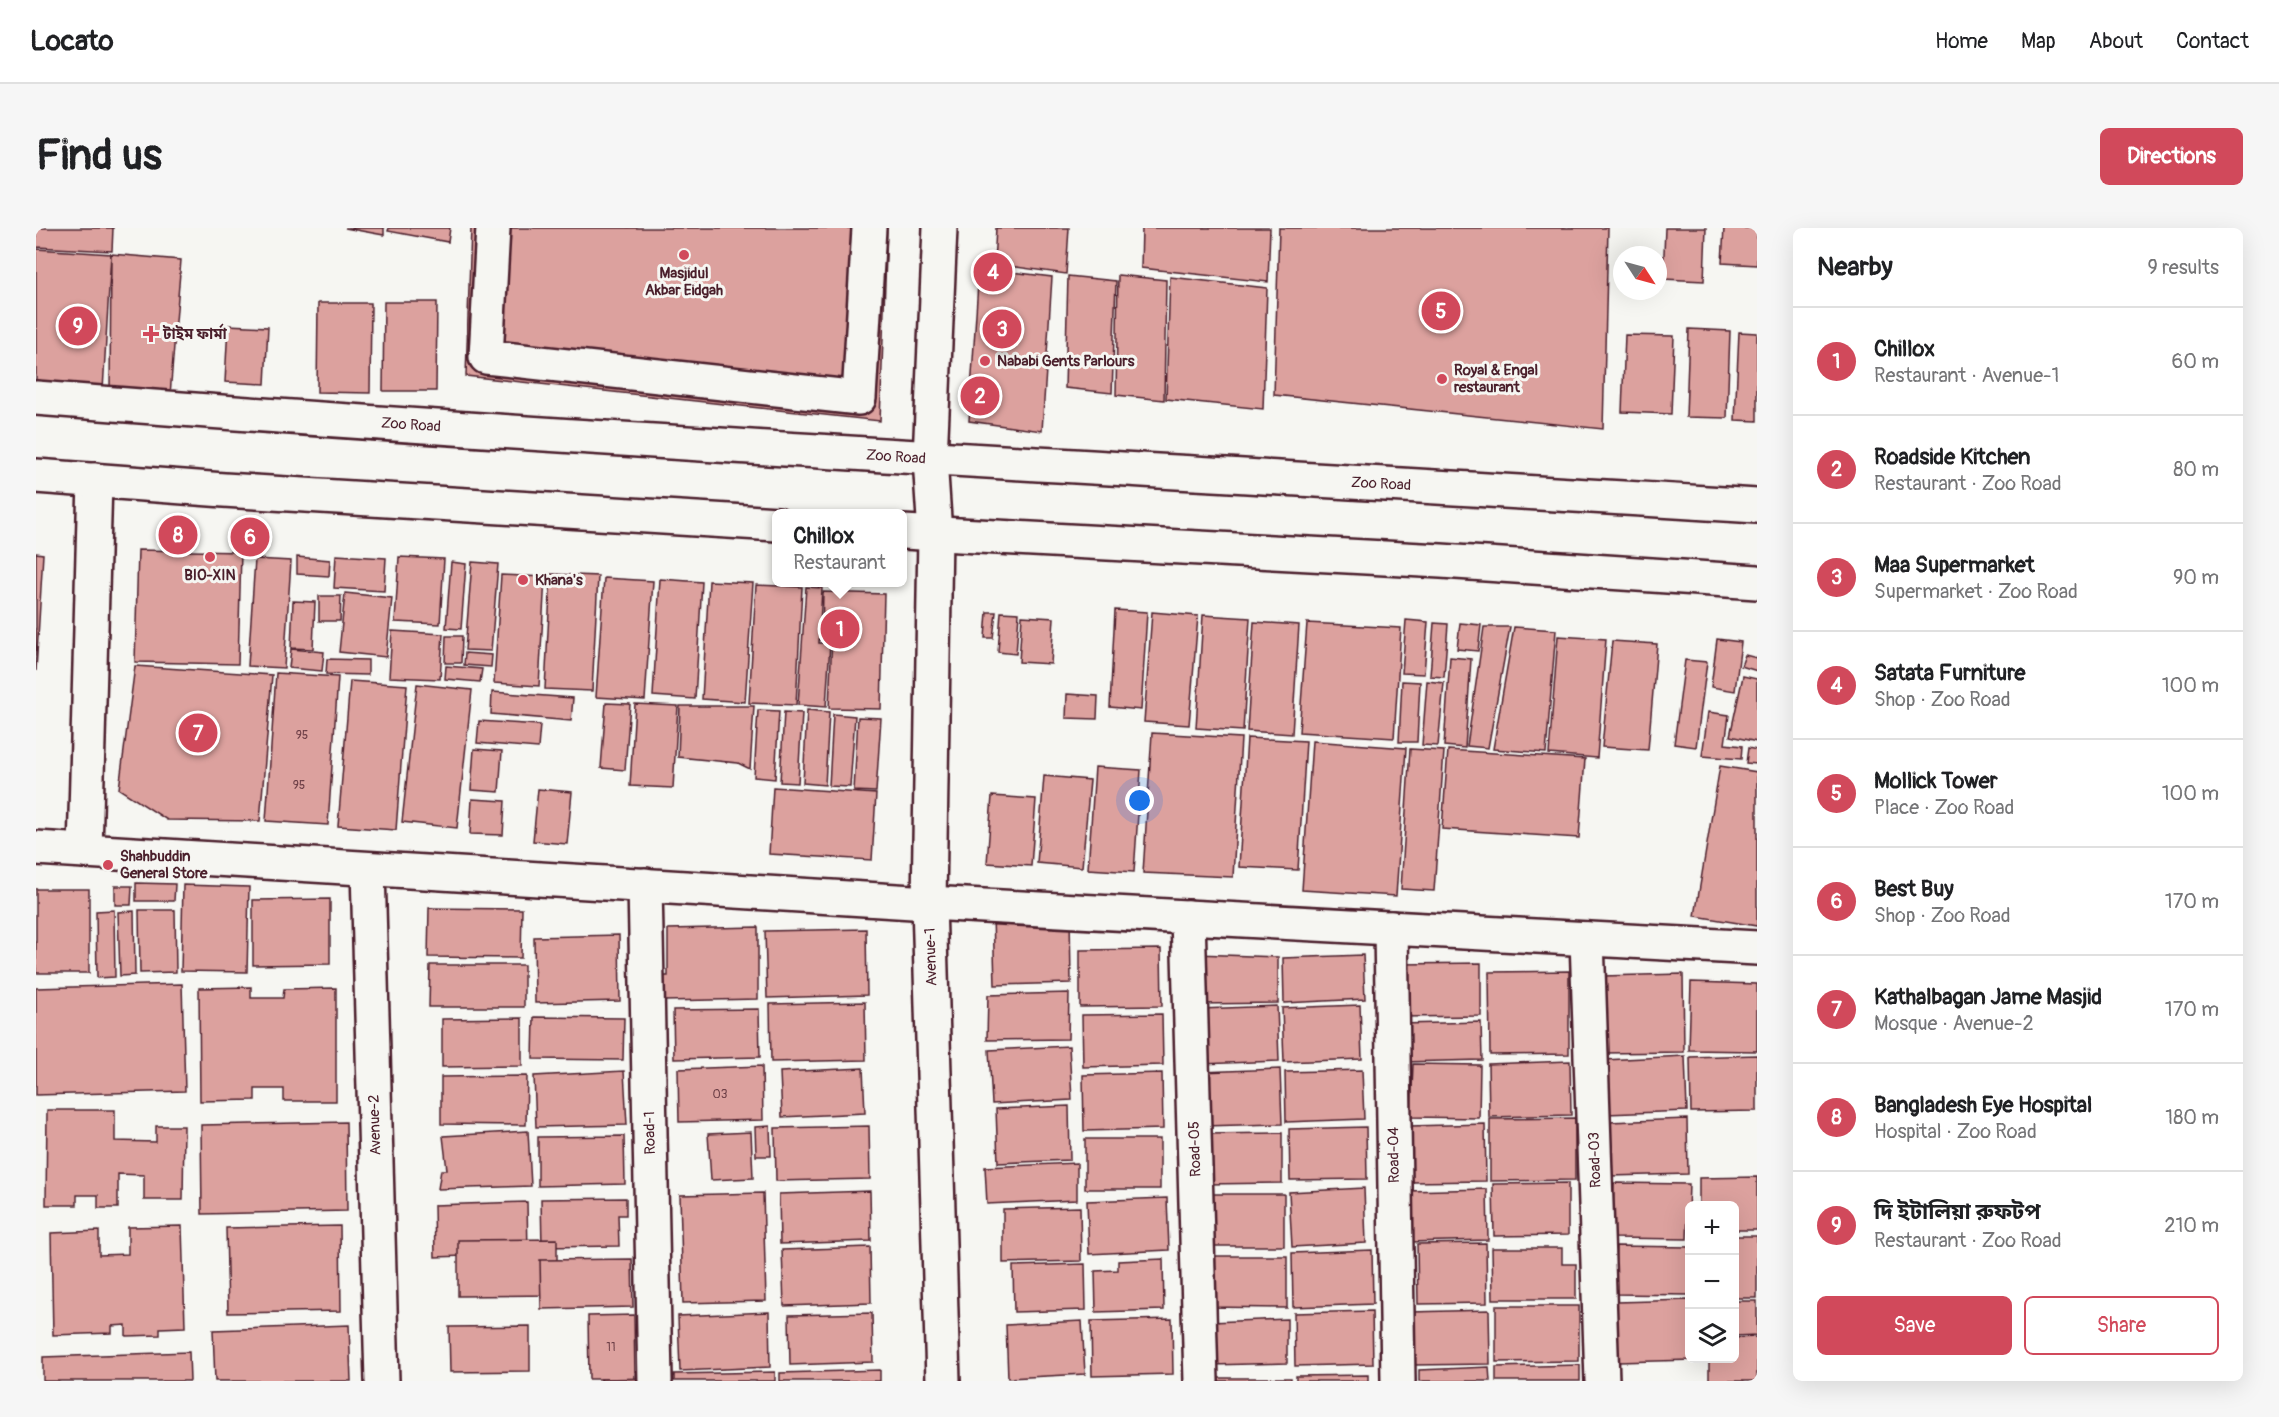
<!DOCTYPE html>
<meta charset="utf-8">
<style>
:root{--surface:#fff;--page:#f6f6f6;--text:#202124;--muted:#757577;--line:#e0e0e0;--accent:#d1495b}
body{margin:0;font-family:Pangolin,"Noto Sans Bengali",sans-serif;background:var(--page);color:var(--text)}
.controls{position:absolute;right:18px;bottom:18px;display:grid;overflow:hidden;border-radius:9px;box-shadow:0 6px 24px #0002}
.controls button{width:54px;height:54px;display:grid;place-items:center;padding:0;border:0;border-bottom:2px solid var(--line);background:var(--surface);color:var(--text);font:30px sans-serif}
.compass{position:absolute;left:1577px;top:18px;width:54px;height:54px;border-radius:50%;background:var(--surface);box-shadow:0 6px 24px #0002;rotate:126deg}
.you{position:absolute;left:1104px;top:573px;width:21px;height:21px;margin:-15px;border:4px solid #fff;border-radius:50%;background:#1a73e8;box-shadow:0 0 0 9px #1a73e833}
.badge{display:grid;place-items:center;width:39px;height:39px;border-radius:50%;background:var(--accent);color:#fff;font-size:20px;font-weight:700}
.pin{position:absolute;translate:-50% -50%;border:3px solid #fff;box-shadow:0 2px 6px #0006}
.popup{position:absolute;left:736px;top:281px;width:135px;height:78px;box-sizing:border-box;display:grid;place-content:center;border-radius:9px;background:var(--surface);filter:drop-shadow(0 2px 4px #0005);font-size:20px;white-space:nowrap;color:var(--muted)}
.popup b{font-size:22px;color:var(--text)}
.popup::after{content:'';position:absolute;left:50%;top:100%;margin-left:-12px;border:12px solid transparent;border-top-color:var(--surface)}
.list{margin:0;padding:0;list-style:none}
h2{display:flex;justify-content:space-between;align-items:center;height:78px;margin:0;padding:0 24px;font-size:26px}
h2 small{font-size:20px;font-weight:400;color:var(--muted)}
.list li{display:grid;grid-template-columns:39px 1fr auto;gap:18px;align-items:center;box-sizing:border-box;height:108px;padding:0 24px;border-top:2px solid var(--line)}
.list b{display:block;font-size:22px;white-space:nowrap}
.list p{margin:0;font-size:20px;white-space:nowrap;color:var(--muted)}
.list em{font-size:20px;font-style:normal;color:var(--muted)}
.actions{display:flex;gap:12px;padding:18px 24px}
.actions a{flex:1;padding:14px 0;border:2px solid var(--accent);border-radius:9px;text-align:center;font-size:21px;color:var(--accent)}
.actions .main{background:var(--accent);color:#fff}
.icon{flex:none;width:33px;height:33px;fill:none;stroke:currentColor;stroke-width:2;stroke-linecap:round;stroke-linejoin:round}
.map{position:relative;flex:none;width:1721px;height:1153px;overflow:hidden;border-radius:9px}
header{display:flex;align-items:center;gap:36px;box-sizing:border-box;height:84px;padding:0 30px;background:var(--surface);border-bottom:2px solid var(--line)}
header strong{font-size:28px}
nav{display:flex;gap:33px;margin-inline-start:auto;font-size:21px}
.intro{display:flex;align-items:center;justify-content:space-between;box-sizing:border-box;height:144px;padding:0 36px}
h1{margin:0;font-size:42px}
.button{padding:15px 27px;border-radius:9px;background:var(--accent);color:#fff;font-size:21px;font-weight:700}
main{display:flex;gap:36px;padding:0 36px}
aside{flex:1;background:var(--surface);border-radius:9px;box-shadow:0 6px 24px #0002}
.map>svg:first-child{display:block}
.building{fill:#dca19e;stroke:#4a1f2b;stroke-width:1.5}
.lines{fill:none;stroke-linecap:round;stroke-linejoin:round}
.street-casing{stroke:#4a1f2b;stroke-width:38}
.secondary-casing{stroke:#4a1f2b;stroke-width:38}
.street{stroke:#f6f6f2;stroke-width:33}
.secondary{stroke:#f6f6f2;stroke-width:33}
.poi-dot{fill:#d1495b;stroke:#f6f6f2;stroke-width:2}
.labels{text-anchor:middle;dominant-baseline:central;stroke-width:6;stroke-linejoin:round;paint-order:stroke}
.number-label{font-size:12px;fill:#6e4048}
.poi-label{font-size:15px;font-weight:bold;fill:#4a1f2b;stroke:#f6f6f2;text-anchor:start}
.street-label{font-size:15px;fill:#4a1f2b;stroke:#f6f6f2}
</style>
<header>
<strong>Locato</strong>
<nav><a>Home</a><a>Map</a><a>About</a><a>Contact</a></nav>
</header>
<div class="intro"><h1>Find us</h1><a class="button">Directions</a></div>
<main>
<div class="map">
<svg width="1721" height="1153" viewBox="0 0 1721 1153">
<rect width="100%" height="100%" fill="#f6f6f2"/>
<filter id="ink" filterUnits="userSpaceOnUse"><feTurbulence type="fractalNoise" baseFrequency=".0167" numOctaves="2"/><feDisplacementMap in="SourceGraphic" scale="12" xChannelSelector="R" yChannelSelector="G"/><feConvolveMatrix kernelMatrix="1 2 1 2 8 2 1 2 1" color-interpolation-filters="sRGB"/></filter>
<g filter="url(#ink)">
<g class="building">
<path d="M0 0H77L76 23 0 19Z"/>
<path d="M309 0H348V7Z"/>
<path d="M353 0H414L412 14 352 3Z"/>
<path d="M435 0H851L844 193 430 148Z"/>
<path d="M960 0H1033L1030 46 958 36Z"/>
<path d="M1106 0H1234L1232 54 1105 40Z"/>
<path d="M1243 0H1572L1567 201 1238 167Z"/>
<path d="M1629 0H1670L1668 53 1627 51Z"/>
<path d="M1688 0H1721V37L1686 35Z"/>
<path d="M0 21 75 26 67 162 0 157Z"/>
<path d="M75 26 145 32 134 167 74 166Z"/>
<path d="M943 40 1016 49 1006 203 933 193Z"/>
<path d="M1082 47 1130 52 1128 172 1080 167Z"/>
<path d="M1032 48 1080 53 1076 165 1029 160Z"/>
<path d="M1134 49 1231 60 1227 181 1130 171Z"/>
<path d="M348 74H401L400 163H347Z"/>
<path d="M282 75H335L334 165 281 164Z"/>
<path d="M192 97 232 99 229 156 189 154Z"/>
<path d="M1653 101 1694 103 1691 190 1650 189Z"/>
<path d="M1703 104 1721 105V193L1699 192Z"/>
<path d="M1589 107 1638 108 1635 186 1586 184Z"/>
<path d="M102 322 205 324 202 436 99 434Z"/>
<path d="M0 325 7 326 0 443Z"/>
<path d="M300 327 350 330 348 363 298 360Z"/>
<path d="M261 329 294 332 293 348 261 346Z"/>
<path d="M363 329 408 331 404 396 359 394Z"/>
<path d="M219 331 255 333 248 440 212 438Z"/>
<path d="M415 334 430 336 425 401 410 400Z"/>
<path d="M436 334 462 336 455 423 429 422Z"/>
<path d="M515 346 562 348 556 463 509 461Z"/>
<path d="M465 347 509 349 503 458 458 455Z"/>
<path d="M568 350 617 353 609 472 560 469Z"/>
<path d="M624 351 666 354 659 471 617 468Z"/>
<path d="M673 353 717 355 709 474 666 471Z"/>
<path d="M720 357 766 359 760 477 713 475Z"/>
<path d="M770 359 786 360 783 415H794L790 479 762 477Z"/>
<path d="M787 364 848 366 845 481 793 480 796 407H786Z"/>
<path d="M309 365 356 370 350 429 303 424Z"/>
<path d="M283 368H305L304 393H283Z"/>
<path d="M257 373 279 374 277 421 255 420Z"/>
<path d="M1079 382 1111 384 1105 482 1074 479Z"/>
<path d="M951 384H960L957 410H949Z"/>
<path d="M965 384 983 385 980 426 962 424Z"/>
<path d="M1116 384 1162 388 1153 497 1108 494Z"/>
<path d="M1167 387 1214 390 1207 503 1160 500Z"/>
<path d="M986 388 1018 390 1015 436 983 434Z"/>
<path d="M1370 392 1392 394 1388 446 1366 445Z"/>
<path d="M1218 394 1263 397 1256 506 1211 503Z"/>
<path d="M1271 395 1365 400 1358 510 1263 504Z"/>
<path d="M1398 395 1412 396 1408 449 1394 448Z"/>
<path d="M1424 395 1445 397 1442 423 1421 421Z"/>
<path d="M1448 399H1474L1452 520 1431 518Z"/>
<path d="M1478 399 1520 402 1510 525 1457 521Z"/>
<path d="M356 403 407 406 404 451 353 449Z"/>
<path d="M410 408H426L425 435H409Z"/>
<path d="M1522 408 1570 411 1561 530 1513 526Z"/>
<path d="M1681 411 1705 414 1699 463 1675 459Z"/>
<path d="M1576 413 1621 416 1612 522 1566 519Z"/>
<path d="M255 421 288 424 286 443 253 440Z"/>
<path d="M429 425 456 427 455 439 428 437Z"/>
<path d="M1709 427 1721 430V443L1705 438Z"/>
<path d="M1414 429 1435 431 1429 520 1408 518Z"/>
<path d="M291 431 332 432V447L290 446Z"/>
<path d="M1649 432 1671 434 1660 519 1638 516Z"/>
<path d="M99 438 236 447 224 593 131 592 83 561Z"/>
<path d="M410 438 446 441 444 454 409 451Z"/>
<path d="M240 445 302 449 292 597 230 593Z"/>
<path d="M1707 448 1721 451V514L1694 508Z"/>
<path d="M314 453 371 457 360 602 302 598Z"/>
<path d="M1366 453 1384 454 1381 514H1363Z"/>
<path d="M1391 453 1408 455 1402 518 1386 517Z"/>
<path d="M381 456 436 462 421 600 366 594Z"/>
<path d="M456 464 537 470 535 493 455 486Z"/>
<path d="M1031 466 1062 468 1061 491 1030 490Z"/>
<path d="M570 475 594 476 589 542 565 540Z"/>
<path d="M599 476 642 478 637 560 594 558Z"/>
<path d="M644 478H718L714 541 702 535 642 529Z"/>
<path d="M722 482 743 483 739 551 718 549Z"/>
<path d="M771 482 793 484 789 557 767 555Z"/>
<path d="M748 484 766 485 762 555 744 554Z"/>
<path d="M1672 484 1693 487 1689 516 1706 518 1705 531 1666 528Z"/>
<path d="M797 486 819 488 814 559 793 558Z"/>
<path d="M822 489 845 490 840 564 818 563Z"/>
<path d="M443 493 504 497 502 520 441 515Z"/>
<path d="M1116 505 1205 510 1197 649 1107 645Z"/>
<path d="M1211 510 1270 513 1262 642 1203 639Z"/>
<path d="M1276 513 1370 520 1360 668 1266 662Z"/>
<path d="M1712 520 1721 522V536L1710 535Z"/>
<path d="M438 521 466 523 463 564 435 562Z"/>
<path d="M1374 521 1408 523 1398 663 1365 661Z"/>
<path d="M1412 522 1549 531 1543 610 1406 601Z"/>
<path d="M1684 538 1721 544V698L1659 688Z"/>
<path d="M1059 539 1105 542 1098 644 1052 641Z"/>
<path d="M1008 548 1054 552 1046 639 1001 635Z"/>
<path d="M737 559 840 566 836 632 733 626Z"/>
<path d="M502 561 536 564 531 616 497 613Z"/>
<path d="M956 568 1000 571 995 638 951 635Z"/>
<path d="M436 571 469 573 467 607 434 606Z"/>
<path d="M100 655 139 656 138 673H100Z"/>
<path d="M147 657 213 659 211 744 145 743Z"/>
<path d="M79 658H96L95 677H79Z"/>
<rect x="0" y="661" width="53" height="84"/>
<path d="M294 671V736L217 737V672Z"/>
<path d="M393 680 486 681 485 730 392 729Z"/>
<path d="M78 682 79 749 61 750 60 683Z"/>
<path d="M103 682H139L140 744 104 745Z"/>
<path d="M98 683 99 747 84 748 82 684Z"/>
<path d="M1034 687 1035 755 959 757 957 688Z"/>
<path d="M722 699V771L628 773V748H632V701Z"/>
<path d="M830 701 831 767 731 770 729 703Z"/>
<path d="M583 707 584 773 499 775 498 709Z"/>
<path d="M1125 721 1126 778 1044 779V722Z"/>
<path d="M1160 726 1242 729V775L1163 776Z"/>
<path d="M1327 727 1329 771 1248 775 1247 730Z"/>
<path d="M1445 735V788L1364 789V736Z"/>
<path d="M394 737H488V779H393Z"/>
<path d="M1533 743V826L1454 827 1453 744Z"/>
<path d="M1647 746 1648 824 1567 825 1566 748Z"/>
<path d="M1655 754 1721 756V823L1653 822Z"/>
<path d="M146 756 149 863 0 867V760Z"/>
<path d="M215 759V770H247L248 761 300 760V873H248V861H219V872L164 873 163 760Z"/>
<path d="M1033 765 1032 811 951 812 952 767Z"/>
<path d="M829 774 830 832 735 834 734 776Z"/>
<path d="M1324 777 1326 831 1248 834 1246 780Z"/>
<path d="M1241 778 1243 833 1165 836 1164 781Z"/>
<path d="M723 781 724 829 638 831 637 782Z"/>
<path d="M1126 786 1127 837 1047 839 1046 787Z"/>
<path d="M498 789 588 790 587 832 497 831Z"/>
<path d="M486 790V838L406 839V791Z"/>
<path d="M1445 794 1446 832 1367 834 1366 796Z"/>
<path d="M1033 818 1036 872 956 876 953 822Z"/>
<path d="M1721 827V883L1655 884 1654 829Z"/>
<path d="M1649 828 1651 883 1570 886 1568 832Z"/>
<path d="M1534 833 1535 887 1453 889 1452 836Z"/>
<path d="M1377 836 1444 837 1443 890 1375 889Z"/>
<path d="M726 838 727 892 643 894 642 841Z"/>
<path d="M827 840 829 885 746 889 744 844Z"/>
<path d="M1244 841 1246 896 1166 898 1165 844Z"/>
<path d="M1326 842 1328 891 1250 894 1249 844Z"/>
<path d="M588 843 591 897 500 899 498 848Z"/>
<path d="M1126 845 1127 901 1048 903 1047 847Z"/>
<path d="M491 848 490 897 405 896V849Z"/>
<path d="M1033 878 1034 932 962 935 960 881Z"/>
<path d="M11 882H79V913L120 914V898H148L147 972H108V947L82 946V980H62V967H41V977H10Z"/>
<path d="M1539 890V952L1454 953V891Z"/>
<path d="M1651 891 1652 946 1574 948 1573 894Z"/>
<path d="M310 894 311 983 166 986 165 897Z"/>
<path d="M1449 896 1450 953 1375 954 1374 898Z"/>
<path d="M734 898 735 928H720L719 899Z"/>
<path d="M833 898 834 951 740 953 739 900Z"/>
<path d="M1330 899 1331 951 1254 952 1253 901Z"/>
<path d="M492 903 495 958 402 961 405 942H411L407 908Z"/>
<path d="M715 904 717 950 675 952 672 906Z"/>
<path d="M1246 905V955L1170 956V906Z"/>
<path d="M588 908 589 956 502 958V909Z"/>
<rect x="1049" y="911" width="75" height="50"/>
<path d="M1041 935V972L951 976 949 939Z"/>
<path d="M1721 949V1002H1698V978H1663V950Z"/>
<path d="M1532 955V1007L1458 1008 1457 956Z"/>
<path d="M1578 955 1653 956 1651 1011 1576 1010Z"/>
<path d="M1328 960 1330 1015 1256 1019 1253 964Z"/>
<path d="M1451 961 1452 1012 1372 1014 1371 963Z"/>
<path d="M834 963 835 1013 744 1016 743 966Z"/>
<path d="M727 965 730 1073 647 1075 644 967Z"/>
<path d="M1174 966H1248V1018H1173Z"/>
<path d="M590 970V987H582L583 1018 506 1019 505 971Z"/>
<path d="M1131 970 1133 1022 1053 1026 1051 973Z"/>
<path d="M491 974 492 1026 399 1029 398 977Z"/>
<path d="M1044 979 1045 1033 967 1035V981Z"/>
<path d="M146 998 149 1099 124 1100V1107L90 1108V1097L76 1098V1105L17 1107 15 1005 63 1003V1027L92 1026V999Z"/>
<path d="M304 998 305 1083 192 1085 190 1000Z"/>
<rect x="1698" y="1008" width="23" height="62"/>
<path d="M521 1011V1067L422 1068V1012Z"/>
<path d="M1450 1015 1451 1075 1382 1076 1381 1016Z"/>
<path d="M1580 1018 1654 1019V1067L1578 1066Z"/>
<path d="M834 1019 835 1075 748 1078 746 1022Z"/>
<path d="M1456 1020H1526V1036H1540V1071H1457Z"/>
<path d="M1336 1022 1337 1076 1257 1079 1256 1025Z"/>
<path d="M1174 1028H1251V1080L1174 1079Z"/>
<path d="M596 1031 597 1079 505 1081 504 1032Z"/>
<path d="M1127 1031 1128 1082 1060 1084 1059 1043 1082 1042V1033Z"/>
<path d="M1049 1036 1050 1082 978 1084 977 1038Z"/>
<path d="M1654 1072V1130L1656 1132 1582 1134 1581 1074Z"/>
<path d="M1698 1073H1721V1107L1698 1108Z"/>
<path d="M1460 1078H1543V1133L1460 1134Z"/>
<path d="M1453 1082 1454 1136 1376 1137 1375 1084Z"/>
<path d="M1336 1083 1337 1136 1259 1138 1258 1085Z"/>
<path d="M733 1084 734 1139 644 1143 642 1088Z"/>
<path d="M836 1085 837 1134 754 1137 753 1087Z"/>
<path d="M598 1087 599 1151H553L552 1088Z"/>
<path d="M1136 1091 1137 1146 1056 1148 1055 1093Z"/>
<path d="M1251 1091V1135L1176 1137 1175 1094Z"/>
<path d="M1046 1093 1049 1146 972 1150 970 1097Z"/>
<path d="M313 1097 315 1153H179L177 1102Z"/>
<path d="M494 1098V1143L414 1144 413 1099Z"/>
<path d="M1721 1109V1153H1673V1130H1698V1110Z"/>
<path d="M153 1124 154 1153H7V1129Z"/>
<path d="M1544 1137V1153H1460V1139Z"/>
<path d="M1453 1139 1454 1153H1383V1142Z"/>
<path d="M844 1142V1153H744V1145Z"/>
<path d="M739 1144V1153H638V1146Z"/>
<path d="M1332 1147V1153H1260V1148Z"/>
<path d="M620 1150V1153H565V1151Z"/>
<rect x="1173" y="1150" width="82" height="3"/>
</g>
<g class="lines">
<g class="street-casing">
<g id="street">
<path d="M457 0 450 129 823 170 833 0"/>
<path d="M0 620 893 675 1721 720"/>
<path d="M49 623 59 252"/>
<path d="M332 641 346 1153"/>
<path d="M609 657 619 1153"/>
<path d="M1152 689 1165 1153"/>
<path d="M1355 700 1362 1153"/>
<path d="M1551 711 1566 1153"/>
</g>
</g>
<g class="secondary-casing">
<g id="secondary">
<path d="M904 0 894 231 899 306 893 675 907 1153"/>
<path d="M0 170C573 215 1147 243 1721 278"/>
<path d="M0 248 188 262 741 296"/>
<path d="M867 304 1405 333 1721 354"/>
</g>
</g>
<use href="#street" class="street"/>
<use href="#secondary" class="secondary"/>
</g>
</g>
<g class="poi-dot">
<circle cx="648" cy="27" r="6"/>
<path d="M112 97h6v6h6v6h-6v6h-6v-6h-6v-6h6z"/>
<circle cx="949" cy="133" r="6"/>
<circle cx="1406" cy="151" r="6"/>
<circle cx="174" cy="329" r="6"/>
<circle cx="487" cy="352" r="6"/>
<circle cx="72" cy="637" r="6"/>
</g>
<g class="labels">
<g class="number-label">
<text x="266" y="507">95</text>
<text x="263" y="557">95</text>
<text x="684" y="866">03</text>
<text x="575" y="1119">11</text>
</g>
<g class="poi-label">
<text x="648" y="45" text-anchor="middle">Masjidul<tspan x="648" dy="17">Akbar Eidgah</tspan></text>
<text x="127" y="106">টাইম ফার্মা</text>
<text x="961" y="133">Nababi Gents Parlours</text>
<text x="1418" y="142">Royal &amp; Engal<tspan x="1418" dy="17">restaurant</tspan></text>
<text x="174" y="347" text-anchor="middle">BIO-XIN</text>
<text x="499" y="352">Khana's</text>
<text x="84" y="628">Shahbuddin<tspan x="84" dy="17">General Store</tspan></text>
</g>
<g class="street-label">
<text transform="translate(375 197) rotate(4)">Zoo Road</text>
<text transform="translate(860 229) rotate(4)">Zoo Road</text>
<text transform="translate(1345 256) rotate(3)">Zoo Road</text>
<text transform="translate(895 729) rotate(-92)">Avenue-1</text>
<text transform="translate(339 897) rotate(-92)">Avenue-2</text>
<text transform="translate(614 905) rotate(-91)">Road-1</text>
<text transform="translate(1159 921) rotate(-92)">Road-05</text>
<text transform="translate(1358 927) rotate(-91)">Road-04</text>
<text transform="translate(1559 932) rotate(-92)">Road-03</text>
</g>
</g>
</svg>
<div class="controls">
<button>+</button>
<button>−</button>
<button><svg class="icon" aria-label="layers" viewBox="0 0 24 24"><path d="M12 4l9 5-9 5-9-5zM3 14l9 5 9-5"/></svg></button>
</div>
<svg class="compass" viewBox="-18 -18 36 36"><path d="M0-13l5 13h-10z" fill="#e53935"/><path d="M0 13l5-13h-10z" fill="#757577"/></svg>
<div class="you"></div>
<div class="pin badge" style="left:804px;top:401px">1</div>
<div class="popup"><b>Chillox</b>Restaurant</div>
<div class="pin badge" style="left:944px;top:168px">2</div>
<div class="pin badge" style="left:966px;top:101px">3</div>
<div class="pin badge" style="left:957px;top:44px">4</div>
<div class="pin badge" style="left:1405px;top:83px">5</div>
<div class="pin badge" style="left:214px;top:309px">6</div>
<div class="pin badge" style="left:162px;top:505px">7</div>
<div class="pin badge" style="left:142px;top:307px">8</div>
<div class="pin badge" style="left:42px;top:98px">9</div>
</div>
<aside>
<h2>Nearby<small>9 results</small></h2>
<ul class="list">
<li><span class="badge">1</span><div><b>Chillox</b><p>Restaurant · Avenue-1</p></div><em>60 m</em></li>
<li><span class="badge">2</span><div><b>Roadside Kitchen</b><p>Restaurant · Zoo Road</p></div><em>80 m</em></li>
<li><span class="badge">3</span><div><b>Maa Supermarket</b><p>Supermarket · Zoo Road</p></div><em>90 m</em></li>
<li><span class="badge">4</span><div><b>Satata Furniture</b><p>Shop · Zoo Road</p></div><em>100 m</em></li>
<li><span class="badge">5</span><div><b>Mollick Tower</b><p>Place · Zoo Road</p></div><em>100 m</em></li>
<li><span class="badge">6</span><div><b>Best Buy</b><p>Shop · Zoo Road</p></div><em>170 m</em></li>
<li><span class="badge">7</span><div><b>Kathalbagan Jame Masjid</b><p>Mosque · Avenue-2</p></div><em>170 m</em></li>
<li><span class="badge">8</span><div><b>Bangladesh Eye Hospital</b><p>Hospital · Zoo Road</p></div><em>180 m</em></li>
<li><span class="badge">9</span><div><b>দি ইটালিয়া রুফটপ</b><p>Restaurant · Zoo Road</p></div><em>210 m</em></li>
</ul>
<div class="actions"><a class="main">Save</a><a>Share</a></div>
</aside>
</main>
